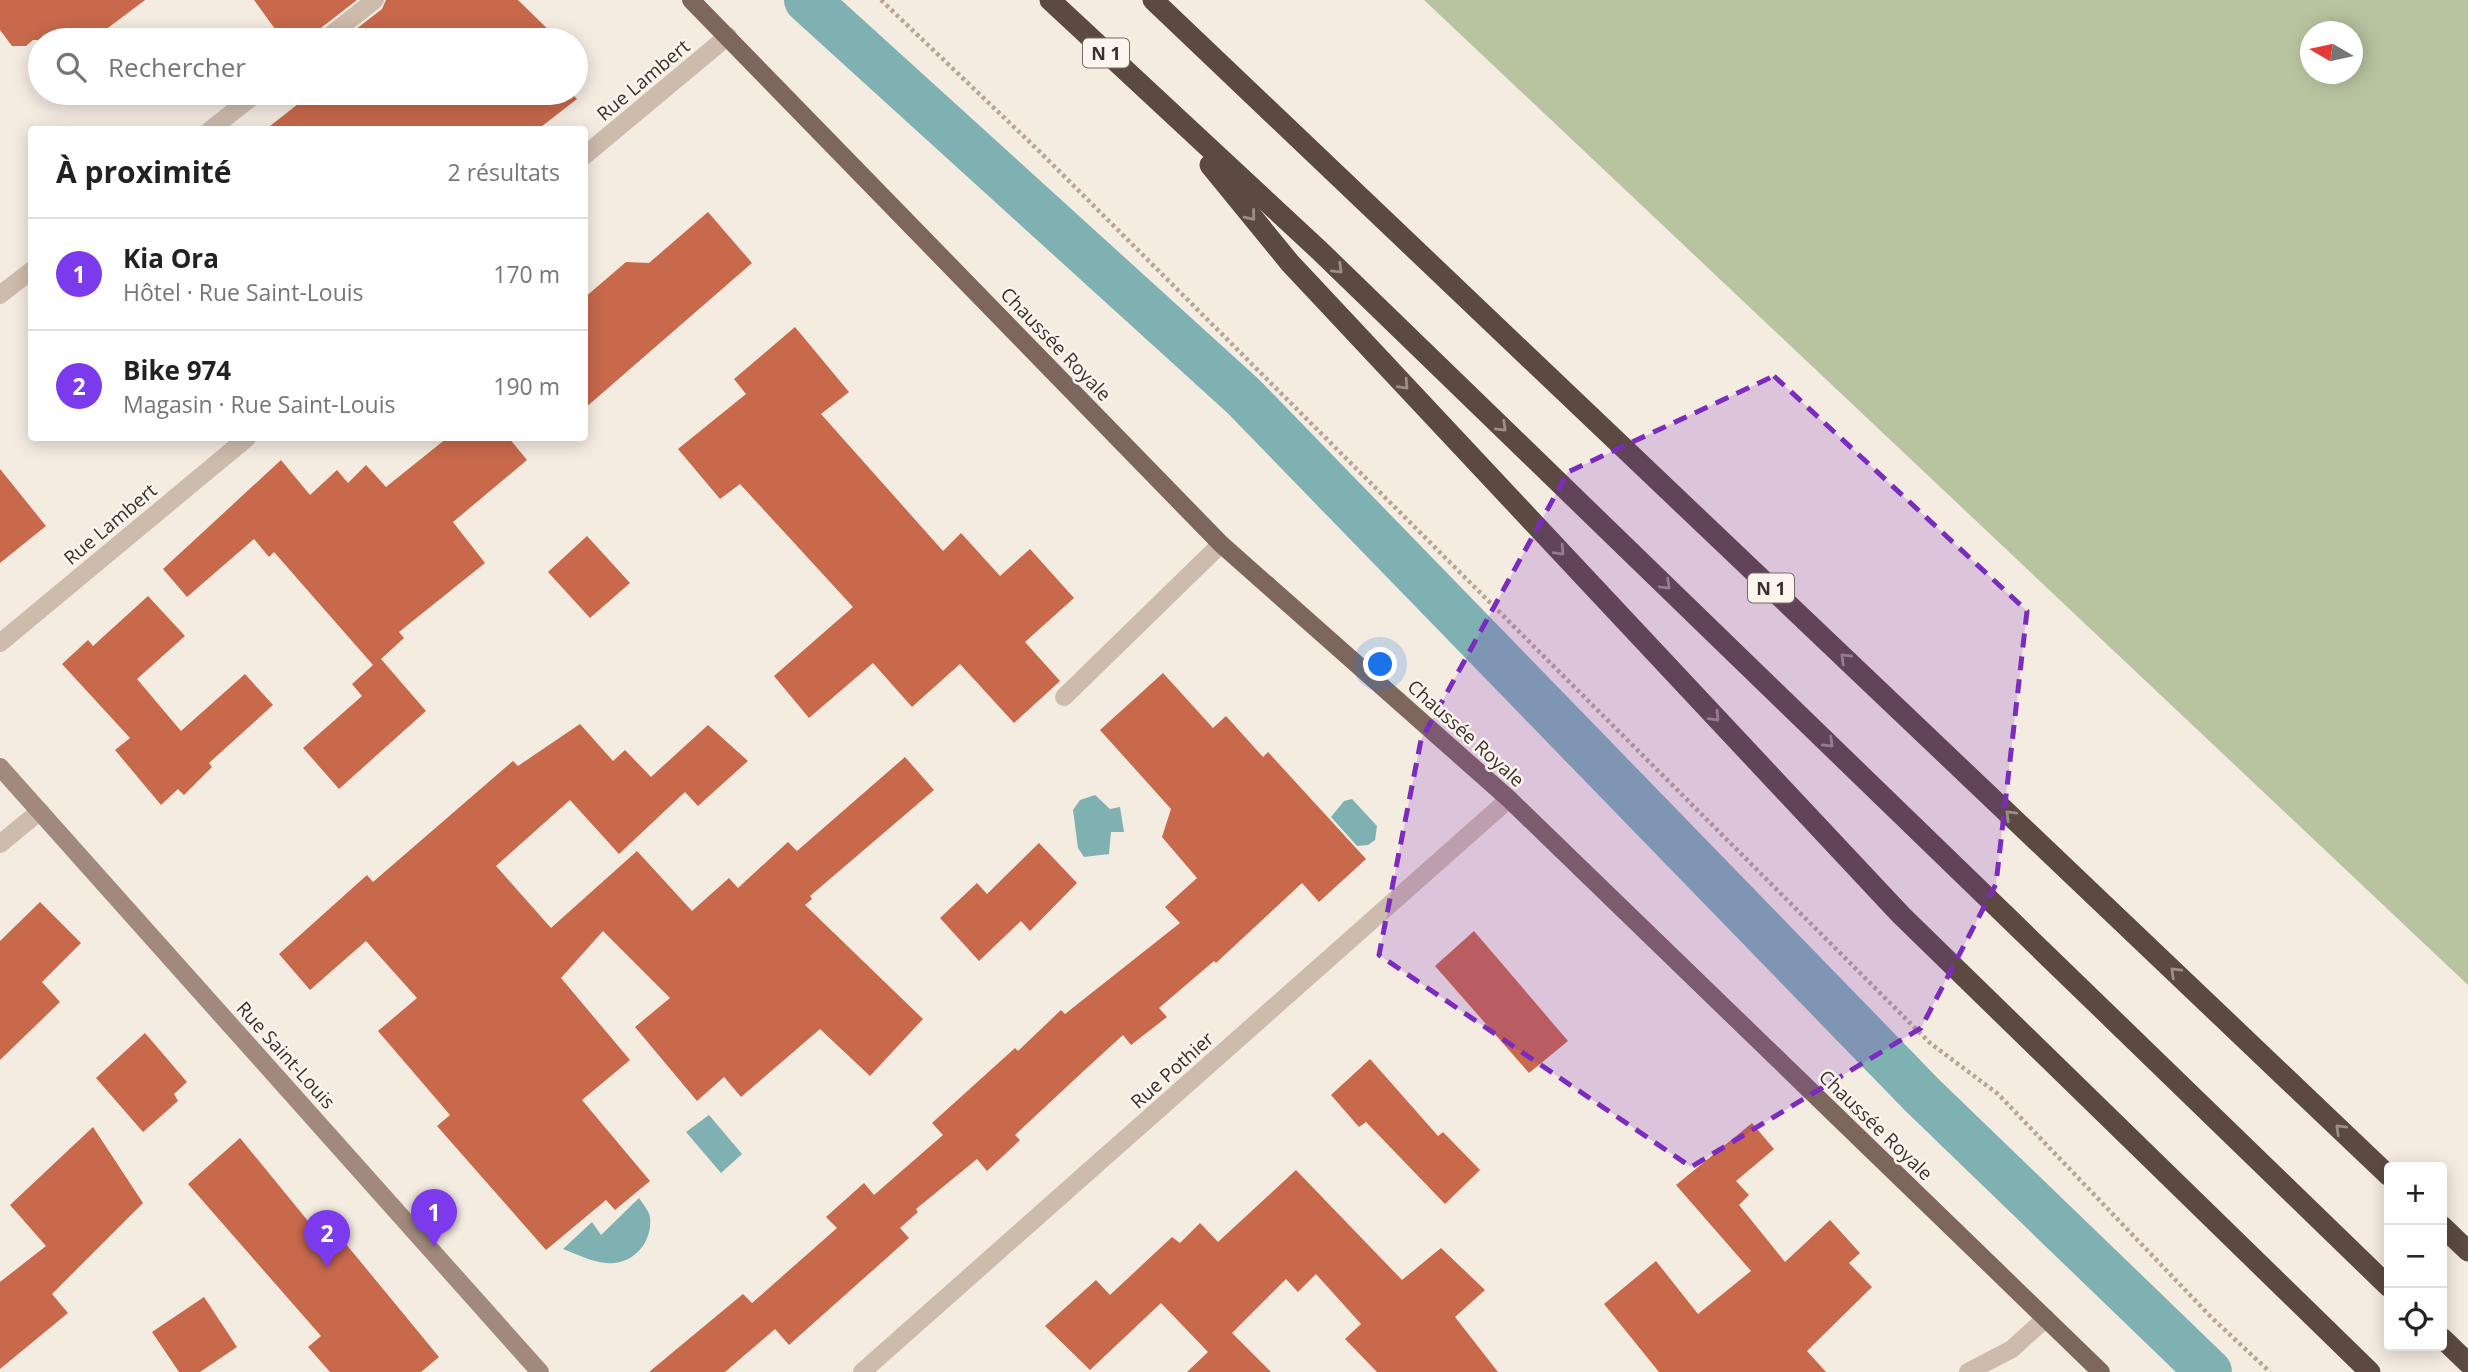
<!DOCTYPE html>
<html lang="fr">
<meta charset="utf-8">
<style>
:root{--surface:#fff;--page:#f6f6f6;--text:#222;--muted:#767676;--line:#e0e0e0;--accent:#7c3aed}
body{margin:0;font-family:"Open Sans",sans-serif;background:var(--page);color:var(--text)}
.controls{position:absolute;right:21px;bottom:21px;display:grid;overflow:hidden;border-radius:7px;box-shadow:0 4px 18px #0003}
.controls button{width:63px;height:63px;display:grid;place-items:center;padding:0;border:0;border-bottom:2px solid var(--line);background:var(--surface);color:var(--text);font:35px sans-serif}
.compass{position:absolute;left:2300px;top:21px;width:63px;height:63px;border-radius:50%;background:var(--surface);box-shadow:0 4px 18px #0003;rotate:279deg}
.you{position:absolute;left:1381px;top:665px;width:24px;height:24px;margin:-18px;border:5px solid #fff;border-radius:50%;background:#1a73e8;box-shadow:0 0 0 10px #1a73e833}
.badge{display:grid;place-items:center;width:46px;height:46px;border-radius:50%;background:var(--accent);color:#fff;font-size:23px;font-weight:700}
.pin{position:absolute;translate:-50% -58px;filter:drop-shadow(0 2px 4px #0008)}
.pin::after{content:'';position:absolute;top:37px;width:24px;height:21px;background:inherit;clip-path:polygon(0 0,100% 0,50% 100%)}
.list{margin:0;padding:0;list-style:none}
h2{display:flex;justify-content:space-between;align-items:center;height:91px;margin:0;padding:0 28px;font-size:30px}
h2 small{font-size:23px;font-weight:400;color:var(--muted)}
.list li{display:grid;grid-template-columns:46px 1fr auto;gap:21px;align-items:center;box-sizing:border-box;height:112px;padding:0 28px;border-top:2px solid var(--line)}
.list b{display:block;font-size:26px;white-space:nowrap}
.list p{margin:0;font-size:23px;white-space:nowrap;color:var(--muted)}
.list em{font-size:23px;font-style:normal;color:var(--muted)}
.icon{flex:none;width:38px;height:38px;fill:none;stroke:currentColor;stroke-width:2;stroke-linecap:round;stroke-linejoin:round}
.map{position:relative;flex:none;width:2468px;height:1372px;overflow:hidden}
.search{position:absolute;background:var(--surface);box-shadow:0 4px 18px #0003;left:28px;top:28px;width:560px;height:77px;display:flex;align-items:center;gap:18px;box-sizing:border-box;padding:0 24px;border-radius:38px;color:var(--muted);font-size:26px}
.panel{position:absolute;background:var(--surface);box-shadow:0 4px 18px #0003;left:28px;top:126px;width:560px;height:315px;border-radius:7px}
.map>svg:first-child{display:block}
.green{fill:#b8c4a0;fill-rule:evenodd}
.water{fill:#7fb0b2}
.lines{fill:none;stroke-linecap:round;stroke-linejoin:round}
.canal{stroke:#7fb0b2;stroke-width:46}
.building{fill:#c8694b}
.path{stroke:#b9a596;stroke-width:4.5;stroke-dasharray:3.5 3.5;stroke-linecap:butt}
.lane{stroke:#cdbbac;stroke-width:18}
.street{stroke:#cdbbac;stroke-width:18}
.secondary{stroke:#a18a7d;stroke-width:18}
.primary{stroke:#7d675c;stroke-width:18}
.highway{stroke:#5c4a42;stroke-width:21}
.oneway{stroke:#9c8e87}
.marked{fill:#7b2cbf;fill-opacity:0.2;stroke:#7b2cbf;stroke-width:5;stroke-dasharray:14 9;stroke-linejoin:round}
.labels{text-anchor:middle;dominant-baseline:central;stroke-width:5;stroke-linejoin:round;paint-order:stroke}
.shield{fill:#fbf5ee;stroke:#756b66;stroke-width:2}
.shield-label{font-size:18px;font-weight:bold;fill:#3b302b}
.street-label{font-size:19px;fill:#3b302b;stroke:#fbf5ee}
</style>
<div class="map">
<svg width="2468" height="1372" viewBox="0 0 2468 1372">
<rect width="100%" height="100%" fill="#f4ebe1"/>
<path class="green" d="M1424 0H2468V985ZM2310 32H2352V74H2310Z"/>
<g class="water">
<path d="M1095 795 1110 809 1120 807 1124 832H1111L1109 854 1084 857 1078 848 1073 810 1080 800Z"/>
<path d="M1352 799 1377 826 1375 840 1368 845 1357 846 1331 817 1344 801Z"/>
<path d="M709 1115 742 1154 721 1173 686 1132Z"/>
<path d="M639 1198C643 1204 649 1211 650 1217 653 1243 632 1266 606 1263 591 1262 577 1254 563 1249L592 1222 601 1235Z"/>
</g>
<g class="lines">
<path class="canal" d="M807 0 1243 396 1922 1095 2209 1372"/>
</g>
<g class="building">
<path d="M0 0H145L92 40H33L26 46H12L0 30Z"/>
<path d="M254 0H357L317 31 313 40H283Z"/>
<path d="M386 0H518L559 40H342L382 9Z"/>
<path d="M312 93H571L577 99 537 130H265Z"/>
<path d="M708 212 752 263 584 409V298L626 262 649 263Z"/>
<path d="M795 327 849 392 821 414 943 551 961 533 1000 576 1030 549 1074 598 1025 642 1060 681 1014 723 960 664 912 707 873 663 809 718 774 676 853 607 740 484 720 499 678 449 746 394 734 379Z"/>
<path d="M447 438H509L527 460 453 522 485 563 399 632 404 638 381 659 426 711 339 789 303 748 362 696 352 684 373 665 274 552 269 557 254 539 187 597 163 569 281 460 310 495 337 470 348 483 366 465 386 487Z"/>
<path d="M0 469 46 526 0 563Z"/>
<path d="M587 536 630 583 590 618 548 572Z"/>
<path d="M148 596 185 636 137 679 181 731 245 674 273 705 209 763 212 767 184 795 178 789 161 805 115 750 130 738 62 664 88 640 93 646Z"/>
<path d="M1163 673 1213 728 1226 716 1263 757 1268 752 1366 859 1319 902 1302 883 1216 963 1214 961 1159 1008 1167 1017 1131 1045 1123 1035 1089 1066 1015 1135 1020 1140 987 1171 977 1159 916 1209 918 1212 900 1228 909 1238 789 1345 775 1329 725 1372H649L743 1294 752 1303 837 1228 826 1217 864 1183 874 1195 943 1135 932 1123 1015 1048 1018 1051 1061 1010 1065 1014 1180 923 1165 907 1197 878 1162 837 1171 809 1100 730Z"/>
<path d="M580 724 613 761 625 750 651 777 708 725 748 761 698 806 685 792 619 854 570 800 496 866 551 928 637 851 692 911 729 878 738 888 788 842 797 851 905 757 934 790 810 896 812 899 805 905 923 1019 870 1076 820 1029 741 1097 724 1077 697 1101 635 1027 670 998 603 931 561 978 630 1060 582 1100 650 1181 615 1210 606 1200 546 1250 437 1126 450 1115 378 1031 417 998 366 941 310 990 279 954 367 875 373 882 513 761 518 766Z"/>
<path d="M1039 843 1077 883 1030 931 1021 921 979 961 940 918 977 883 987 894Z"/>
<path d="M40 902 81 943 42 982 60 1002 0 1060V941Z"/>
<path d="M1474 931 1568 1041 1529 1073 1435 966Z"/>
<path d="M145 1033 187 1082 174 1094 178 1101 143 1132 96 1078Z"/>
<path d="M1370 1059 1438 1136 1443 1132 1480 1170 1445 1204 1366 1122 1359 1127 1331 1095Z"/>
<path d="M1752 1123 1774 1149 1736 1181 1749 1195 1739 1205 1785 1262 1830 1220 1860 1253 1849 1263 1872 1287 1807 1351 1826 1372H1659L1604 1304 1656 1261 1698 1314 1751 1271 1676 1185Z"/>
<path d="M93 1127 143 1203 52 1294 68 1313 0 1369V1282L46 1246 10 1205Z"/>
<path d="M240 1138 308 1221H327L439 1357 421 1372H330L308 1347 321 1336 188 1184Z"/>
<path d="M1296 1170 1402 1280 1441 1248 1485 1290 1455 1317 1498 1372H1377L1345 1339 1361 1324 1316 1274 1298 1292 1286 1279 1232 1333 1271 1372H1187L1208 1352 1161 1303 1090 1370 1045 1326 1096 1280 1110 1295 1172 1237 1180 1243 1200 1223 1218 1242Z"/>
<path d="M204 1297 237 1347 200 1372H179L152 1332Z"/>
</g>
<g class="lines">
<path class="path" d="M881 0 1038 150 1930 1043 1998 1094 2212 1318 2270 1372"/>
<g class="lane">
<path d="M324 40 375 0"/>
<path d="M210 130 257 93"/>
<path d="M0 295 32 270"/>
<path d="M1064 697 1221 544"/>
<path d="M0 844 40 811"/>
</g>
<g class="street">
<path d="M584 156 728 36"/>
<path d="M0 643 247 438"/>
<path d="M862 1372 1509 799"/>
<path d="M1968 1372 2012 1349 2046 1318"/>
</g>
<path class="secondary" d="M0 767 540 1372"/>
<path class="primary" d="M691 0 1221 544 1509 799 2101 1372"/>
<g class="highway">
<path d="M1050 0 1321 252 2389 1287"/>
<path d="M1153 0 2389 1176"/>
<path d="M1210 165 1290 263 1901 915 2370 1372"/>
<path d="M2442 1226 2468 1251"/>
<path d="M2442 1338 2468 1363"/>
</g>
</g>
<defs><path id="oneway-chevron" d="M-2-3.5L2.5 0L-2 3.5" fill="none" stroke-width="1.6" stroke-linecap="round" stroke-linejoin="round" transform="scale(1.75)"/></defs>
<g class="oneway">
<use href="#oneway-chevron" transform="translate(1251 216) rotate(51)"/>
<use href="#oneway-chevron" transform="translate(1338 269) rotate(44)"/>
<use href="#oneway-chevron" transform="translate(1404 385) rotate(47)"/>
<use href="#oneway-chevron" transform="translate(1502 427) rotate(44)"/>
<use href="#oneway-chevron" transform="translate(1560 551) rotate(47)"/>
<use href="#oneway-chevron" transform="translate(1666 585) rotate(44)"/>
<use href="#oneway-chevron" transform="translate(1845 658) rotate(-136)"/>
<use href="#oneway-chevron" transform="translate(1715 717) rotate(47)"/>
<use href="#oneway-chevron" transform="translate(1829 743) rotate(44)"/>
<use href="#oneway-chevron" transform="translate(2010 815) rotate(-136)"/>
<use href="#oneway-chevron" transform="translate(2175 972) rotate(-136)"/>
<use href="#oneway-chevron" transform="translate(2340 1129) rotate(-136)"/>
</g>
<path class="marked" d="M1774 376 2027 611 1996 884 1921 1028 1691 1167 1379 955 1421 740 1568 472Z"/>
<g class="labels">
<g class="shield">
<rect x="1083" y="38.5" width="46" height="29" rx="5"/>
<rect x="1748" y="573.5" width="46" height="29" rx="5"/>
</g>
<g class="shield-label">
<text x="1106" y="53">N 1</text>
<text x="1771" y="588">N 1</text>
</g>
<g class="street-label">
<text transform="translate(643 80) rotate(-40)">Rue Lambert</text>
<text transform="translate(1056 344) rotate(46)">Chaussée Royale</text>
<text transform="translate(110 524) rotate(-40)">Rue Lambert</text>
<text transform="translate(1466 733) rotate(42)">Chaussée Royale</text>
<text transform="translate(286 1055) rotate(48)">Rue Saint-Louis</text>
<text transform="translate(1172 1070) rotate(-42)">Rue Pothier</text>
<text transform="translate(1876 1125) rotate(44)">Chaussée Royale</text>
</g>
</g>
</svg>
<div class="controls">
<button>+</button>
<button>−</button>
<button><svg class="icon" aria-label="locate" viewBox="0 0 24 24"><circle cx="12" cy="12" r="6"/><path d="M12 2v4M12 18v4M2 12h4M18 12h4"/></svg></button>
</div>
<svg class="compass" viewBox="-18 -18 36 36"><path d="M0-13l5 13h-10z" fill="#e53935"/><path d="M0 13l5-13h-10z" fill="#767676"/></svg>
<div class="you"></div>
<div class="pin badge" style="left:434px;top:1247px">1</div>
<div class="pin badge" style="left:327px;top:1268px">2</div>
<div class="search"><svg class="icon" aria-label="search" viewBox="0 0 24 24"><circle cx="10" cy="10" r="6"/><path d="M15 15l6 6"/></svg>Rechercher</div>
<section class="panel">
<h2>À proximité<small>2 résultats</small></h2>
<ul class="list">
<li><span class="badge">1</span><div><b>Kia Ora</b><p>Hôtel · Rue Saint-Louis</p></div><em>170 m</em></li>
<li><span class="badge">2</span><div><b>Bike 974</b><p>Magasin · Rue Saint-Louis</p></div><em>190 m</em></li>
</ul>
</section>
</div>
